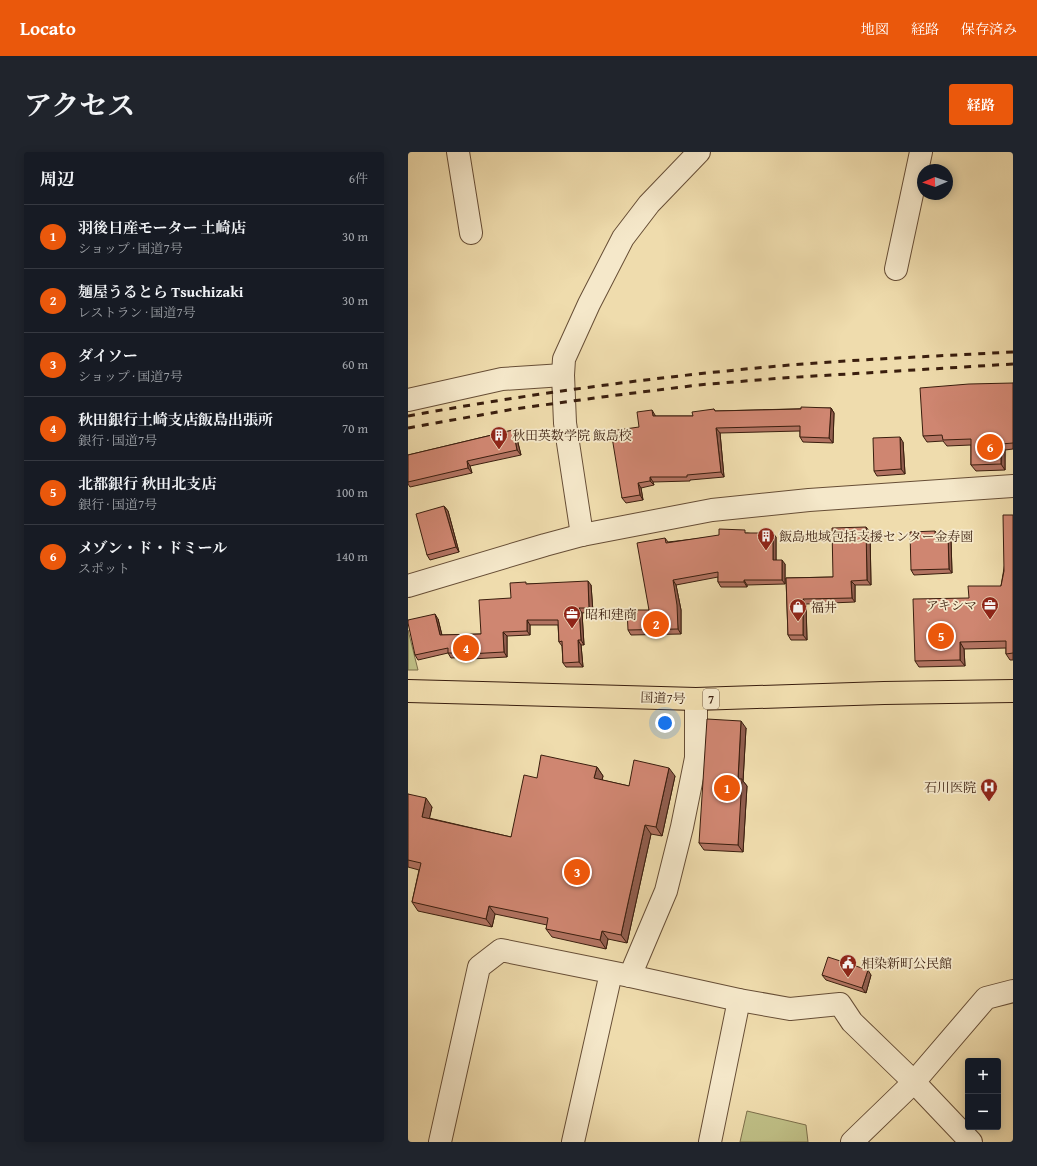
<!DOCTYPE html>
<html lang="ja">
<meta charset="utf-8">
<style>
:root{--surface:#171b24;--page:#20242c;--text:#f1f3f6;--muted:#9ea1a6;--line:#363941;--accent:#ea580c}
body{margin:0;font-family:"Gentium Book Plus","Noto Serif JP",serif;background:var(--page);color:var(--text)}
.controls{position:absolute;right:12px;bottom:12px;display:grid;overflow:hidden;border-radius:4px;box-shadow:0 2px 10px #0003}
.controls button{width:36px;height:36px;display:grid;place-items:center;padding:0;border:0;border-bottom:1px solid var(--line);background:var(--surface);color:var(--text);font:20px sans-serif}
.compass{position:absolute;left:509px;top:12px;width:36px;height:36px;border-radius:50%;background:var(--surface);box-shadow:0 2px 10px #0003;rotate:268deg}
.you{position:absolute;left:257px;top:571px;width:14px;height:14px;margin:-10px;border:3px solid #fff;border-radius:50%;background:#1a73e8;box-shadow:0 0 0 6px #1a73e833}
.badge{display:grid;place-items:center;width:26px;height:26px;border-radius:50%;background:var(--accent);color:#fff;font-size:13px;font-weight:700}
.pin{position:absolute;translate:-50% -50%;border:2px solid #fff;box-shadow:0 1px 4px #0006}
.list{margin:0;padding:0;list-style:none}
h2{display:flex;justify-content:space-between;align-items:center;height:52px;margin:0;padding:0 16px;font-size:17px}
h2 small{font-size:13px;font-weight:400;color:var(--muted)}
.list li{display:grid;grid-template-columns:26px 1fr auto;gap:12px;align-items:center;box-sizing:border-box;height:64px;padding:0 16px;border-top:1px solid var(--line)}
.list b{display:block;font-size:15px;white-space:nowrap}
.list p{margin:0;font-size:13px;white-space:nowrap;color:var(--muted)}
.list em{font-size:13px;font-style:normal;color:var(--muted)}
.map{position:relative;flex:none;width:605px;height:990px;overflow:hidden;border-radius:4px}
header{display:flex;align-items:center;gap:24px;box-sizing:border-box;height:56px;padding:0 20px;background:var(--accent);color:#fff}
header strong{font-size:19px}
nav{display:flex;gap:22px;margin-inline-start:auto;font-size:14px}
.intro{display:flex;align-items:center;justify-content:space-between;box-sizing:border-box;height:96px;padding:0 24px}
h1{margin:0;font-size:28px}
.button{padding:10px 18px;border-radius:4px;background:var(--accent);color:#fff;font-size:14px;font-weight:700}
main{display:flex;gap:24px;padding:0 24px}
aside{flex:1;background:var(--surface);border-radius:4px;box-shadow:0 2px 10px #0003}
.map>svg:first-child{display:block}
.green{fill:#bfbf86;stroke:#7c6e4a}
.lines{fill:none;stroke-linecap:round;stroke-linejoin:round}
.minor-casing{stroke:#674e36;stroke-width:24}
.tertiary-casing{stroke:#674e36;stroke-width:24}
.trunk-casing{stroke:#3a1e0e;stroke-width:24}
.minor{stroke:#f5e8ca;stroke-width:22}
.tertiary{stroke:#f5e8ca;stroke-width:22}
.trunk{stroke:#efdcad;stroke-width:22}
.rail{stroke:#3a1e0e;stroke-width:3;stroke-dasharray:7 7;stroke-linecap:butt}
.wall{fill:#b27361;stroke:#3a1e0e}
.shaded-wall{fill:#915e4f;stroke:#3a1e0e}
.building{fill:#cf8671;stroke:#3a1e0e}
.labels{text-anchor:middle;dominant-baseline:central;stroke-width:3.5;stroke-linejoin:round;paint-order:stroke}
.shield{fill:#f5e8ca;stroke:#725b46;stroke-width:1}
.shield-label{font-size:12px;font-weight:bold;fill:#3a1e0e}
.poi-label{font-size:13px;fill:#3a1e0e;stroke:#f5e8ca;text-anchor:start}
.street-label{font-size:13px;fill:#3a1e0e;stroke:#f5e8ca}
</style>
<header>
<strong>Locato</strong>
<nav><a>地図</a><a>経路</a><a>保存済み</a></nav>
</header>
<div class="intro"><h1>アクセス</h1><a class="button">経路</a></div>
<main>
<aside>
<h2>周辺<small>6件</small></h2>
<ul class="list">
<li><span class="badge">1</span><div><b>羽後日産モーター 土崎店</b><p>ショップ · 国道7号</p></div><em>30 m</em></li>
<li><span class="badge">2</span><div><b>麺屋うるとら Tsuchizaki</b><p>レストラン · 国道7号</p></div><em>30 m</em></li>
<li><span class="badge">3</span><div><b>ダイソー</b><p>ショップ · 国道7号</p></div><em>60 m</em></li>
<li><span class="badge">4</span><div><b>秋田銀行土崎支店飯島出張所</b><p>銀行 · 国道7号</p></div><em>70 m</em></li>
<li><span class="badge">5</span><div><b>北都銀行 秋田北支店</b><p>銀行 · 国道7号</p></div><em>100 m</em></li>
<li><span class="badge">6</span><div><b>メゾン・ド・ドミール</b><p>スポット</p></div><em>140 m</em></li>
</ul>
</aside>
<div class="map">
<svg width="605" height="990" viewBox="0 0 605 990">
<rect width="100%" height="100%" fill="#efdcad"/>
<filter id="stains"><feTurbulence type="fractalNoise" baseFrequency=".005" numOctaves="4"/><feColorMatrix values="0 0 0 0 .2 0 0 0 0 .09 0 0 0 0 .02 0 0 0 .5 -.17"/></filter>
<radialGradient id="worn" r=".72"><stop offset=".6" stop-color="#630" stop-opacity="0"/><stop offset="1" stop-color="#630" stop-opacity=".3"/></radialGradient>
<g class="green">
<path d="M0 478 10 518H0Z"/>
<path d="M339 959 398 973 400 990H332Z"/>
</g>
<g class="lines">
<g class="minor-casing">
<g id="minor">
<path d="M50 0 63 81"/>
<path d="M488 117 513 0"/>
<path d="M0 248 94 227 155 223"/>
<path d="M174 383 157 271 155 223 156 207 181 152 215 86 241 52 291 0"/>
<path d="M222 824 258 739 274 675 288 606V547"/>
<path d="M32 990 71 815 93 798 222 824 331 848 382 857 432 852 444 870 506 930 563 990"/>
<path d="M165 990 203 821"/>
<path d="M302 990 331 848"/>
<path d="M444 990 506 930 578 846 605 839"/>
</g>
</g>
<g class="tertiary-casing">
<path id="tertiary" d="M0 434 137 393 174 383 304 358 401 348 605 334"/>
</g>
<g class="trunk-casing">
<path id="trunk" d="M0 539 288 547 476 541 605 539"/>
</g>
<use href="#minor" class="minor"/>
<use href="#tertiary" class="tertiary"/>
<use href="#trunk" class="trunk"/>
<g class="rail">
<path d="M0 264C126 241 254 224 382 213 456 207 531 204 605 200"/>
<path d="M0 276 106 257 194 245 290 233 374 226 605 212"/>
</g>
</g>
<g class="wall">
<path d="M605 231V297L597 298V318L568 319 563 313V293L539 294 535 289 519 290 515 284Z"/>
<path d="M423 256 426 261 425 291 395 290 392 285V279L312 281 316 325 282 328V329L245 330 246 333 233 336 235 348 218 351 214 346 231 275 247 263V264H285L306 257 307 259Z"/>
<path d="M105 278 108 283 113 303 62 314 64 321 2 335 0 332V303Z"/>
<path d="M495 290 497 322 469 324 466 319Z"/>
<path d="M36 354 40 359 51 400 22 408 19 403Z"/>
<path d="M605 363V508H602L598 502V496L556 497 557 514 511 515 507 509 561 446 593 434Z"/>
<path d="M527 379 530 383 543 388 544 421 506 423 503 418Z"/>
<path d="M462 380 463 433H447V450L398 452 399 488H383L380 483 378 426 425 425Z"/>
<path d="M339 381 368 385V408L377 412V432L339 433V435H313L310 430V425L268 433 273 458V482L223 483 220 478 241 458 257 386 260 390Z"/>
<path d="M119 432 183 433 185 460 174 461 176 493H173L175 515H158L155 511 154 494 151 490 150 473H122V483L99 484V505L63 507 62 505 43 506 40 501 10 508 7 503 30 467 34 483 73 482 103 446Z"/>
<path d="M338 576 335 629 339 634 335 700 296 698 291 691Z"/>
<path d="M189 615 195 624 194 628 221 634 267 624 254 684 243 682 219 791 200 787 198 797 144 785 138 777 139 773 87 762 84 775 10 759 4 750 11 718 0 715V642L24 655 21 666 103 685 129 626Z"/>
<path d="M414 823H463L458 841 418 828Z"/>
</g>
<g class="shaded-wall">
<path d="M423 256 426 261 425 291 421 286Z"/>
<path d="M244 258 247 263 248 269 245 264Z"/>
<path d="M308 276 312 281 316 325 313 320Z"/>
<path d="M105 278 108 283 113 303 109 298Z"/>
<path d="M492 285 495 290 497 322 493 317Z"/>
<path d="M593 292 597 298V318L593 312Z"/>
<path d="M59 309 62 314 64 321 60 316Z"/>
<path d="M242 325 245 330 246 333 242 329Z"/>
<path d="M230 331 233 336 235 348 232 343Z"/>
<path d="M36 354 40 359 51 400 48 395Z"/>
<path d="M458 375 462 380 463 433 459 428Z"/>
<path d="M365 381 368 385V412L365 408Z"/>
<path d="M540 383 543 388 544 421 541 417Z"/>
<path d="M374 408 377 412V432L374 428Z"/>
<path d="M265 428 268 433 273 458V482L270 477Z"/>
<path d="M336 428 339 433V435L336 430Z"/>
<path d="M180 429 183 433 185 460 181 456Z"/>
<path d="M443 429 447 433V450L444 446Z"/>
<path d="M395 447 398 452 399 488 395 483Z"/>
<path d="M171 456 174 461 176 493 173 488Z"/>
<path d="M27 462 30 467 35 488 32 483Z"/>
<path d="M119 468 122 473V483L119 479Z"/>
<path d="M95 480 99 484V505L96 500Z"/>
<path d="M170 488 173 493 175 515 171 510Z"/>
<path d="M552 490 556 497 557 514 552 508Z"/>
<path d="M333 569 338 576 335 629 339 634 335 700 330 693V627Z"/>
<path d="M189 615 195 624 192 635 186 626Z"/>
<path d="M261 616 267 624 254 684 248 675Z"/>
<path d="M18 646 24 655 20 673 14 665Z"/>
<path d="M237 673 243 682 219 791 213 783Z"/>
<path d="M81 754 87 762 84 775 78 767Z"/>
<path d="M194 779 200 787 198 797 192 788Z"/>
<path d="M460 818 463 823 458 841 454 836Z"/>
</g>
<g class="building">
<path d="M605 231V291L593 292V312L563 313V287L535 288 534 283 515 284 512 236 561 232Z"/>
<path d="M393 255 423 256 421 286 392 285V274L308 276 313 320 279 323V325H242V329L230 331 232 343 214 346 203 279 231 275 229 260 244 258 245 264H285L284 260 306 257 307 259 393 257Z"/>
<path d="M105 278 109 298 59 309 60 316 0 330V303Z"/>
<path d="M492 285 493 317 466 319 465 286Z"/>
<path d="M36 354 48 395 19 403 8 362Z"/>
<path d="M595 363H605V501L598 502V489L552 490V508L507 509 505 447 561 446 560 434H593L596 419Z"/>
<path d="M458 375 459 428 443 429 444 446 395 447V483H380L378 426 425 425 424 376Z"/>
<path d="M311 377 337 378V381H365V408H374V428H336V430H310V420L265 428 269 453 270 477 220 478 219 458H241L229 391 257 386 258 391 311 383Z"/>
<path d="M527 379V383H540L541 417 503 418 502 380Z"/>
<path d="M180 429 181 456H171L173 488H170L171 510 155 511 154 489 151 490 150 468H119V479L95 480 96 500 60 502V501H40V496L7 503 0 471V468L27 462 32 483 73 482 71 448 103 446 102 431 118 430V432Z"/>
<path d="M299 567 333 569 330 627H334L330 693 291 691Z"/>
<path d="M133 603 189 615 186 626 221 634 226 608 261 616 248 675 237 673 213 783 194 779 192 788 138 777 140 766 81 754 78 767 4 750 13 711 0 708V642L18 646 14 665 103 685 116 623 129 626Z"/>
<path d="M420 805 460 818 454 836 414 823Z"/>
</g>
<defs>
<g id="building-pin" transform="scale(0.9)"><path d="M0 17L-7.5 6A9.5 9.5 0 1 1 7.5 6Z" fill="#8f2418" stroke="#f5e8ca"/><path d="M-4-6H4V6H1V3H-1V6H-4ZM-2.5-4.3h1.7v1.8h-1.7ZM.8-4.3h1.7v1.8H.8ZM-2.5-1h1.7V.8h-1.7ZM.8-1h1.7V.8H.8Z" fill="#fff"/></g>
<g id="office-pin" transform="scale(0.9)"><path d="M0 17L-7.5 6A9.5 9.5 0 1 1 7.5 6Z" fill="#8f2418" stroke="#f5e8ca"/><path d="M-6-3h4V-5.5h4V-3h4V5H-6ZM-1-4.5V-3h2v-1.5ZM-6 0V1H6V0Z" fill="#fff"/></g>
<g id="shop-pin" transform="scale(0.9)"><path d="M0 17L-7.5 6A9.5 9.5 0 1 1 7.5 6Z" fill="#8f2418" stroke="#f5e8ca"/><path d="M-5-2.5h2.3a2.7 3.5 0 0 1 5.4 0H5L5.5 6h-11ZM-1.5-2.5h3a1.5 2.3 0 0 0-3 0Z" fill="#fff"/></g>
<g id="hospital-pin" transform="scale(0.9)"><path d="M0 17L-7.5 6A9.5 9.5 0 1 1 7.5 6Z" fill="#8f2418" stroke="#f5e8ca"/><path d="M-5-5h3v3.5h4V-5h3V5h-3V1.5h-4V5h-3Z" fill="#fff"/></g>
<g id="civic-pin" transform="scale(0.9)"><path d="M0 17L-7.5 6A9.5 9.5 0 1 1 7.5 6Z" fill="#8f2418" stroke="#f5e8ca"/><path d="M-.6-6.5H3V-4.5H.6V-3L4-1V1h2V6H-6V1h2V-1L-.6-3ZM-1.2 2.5V6h2.4V2.5Z" fill="#fff"/></g>
</defs>
<g fill-rule="evenodd">
<use href="#building-pin" x="91" y="283"/>
<use href="#building-pin" x="358" y="384"/>
<use href="#office-pin" x="582" y="453"/>
<use href="#shop-pin" x="390" y="455"/>
<use href="#office-pin" x="164" y="462"/>
<use href="#hospital-pin" x="581" y="635"/>
<use href="#civic-pin" x="440" y="811"/>
</g>
<g class="labels">
<rect class="shield" x="295" y="537" width="16" height="20" rx="3"/>
<g class="shield-label">
<text x="303" y="547">7</text>
</g>
<g class="poi-label">
<text x="104" y="283">秋田英数学院 飯島校</text>
<text x="371" y="384">飯島地域包括支援センター金寿園</text>
<text x="569" y="453" text-anchor="end">アキシマ</text>
<text x="403" y="455">福井</text>
<text x="177" y="462">昭和建商</text>
<text x="568" y="635" text-anchor="end">石川医院</text>
<text x="453" y="811">相染新町公民館</text>
</g>
<g class="street-label">
<text transform="translate(255 546) rotate(2)">国道7号</text>
</g>
</g>
<rect width="100%" height="100%" filter="url(#stains)"/>
<rect width="100%" height="100%" fill="url(#worn)"/>
</svg>
<div class="controls">
<button>+</button>
<button>−</button>
</div>
<svg class="compass" viewBox="-18 -18 36 36"><path d="M0-13l5 13h-10z" fill="#e53935"/><path d="M0 13l5-13h-10z" fill="#9ea1a6"/></svg>
<div class="you"></div>
<div class="pin badge" style="left:319px;top:636px">1</div>
<div class="pin badge" style="left:248px;top:472px">2</div>
<div class="pin badge" style="left:169px;top:720px">3</div>
<div class="pin badge" style="left:58px;top:496px">4</div>
<div class="pin badge" style="left:533px;top:484px">5</div>
<div class="pin badge" style="left:582px;top:295px">6</div>
</div>
</main>
